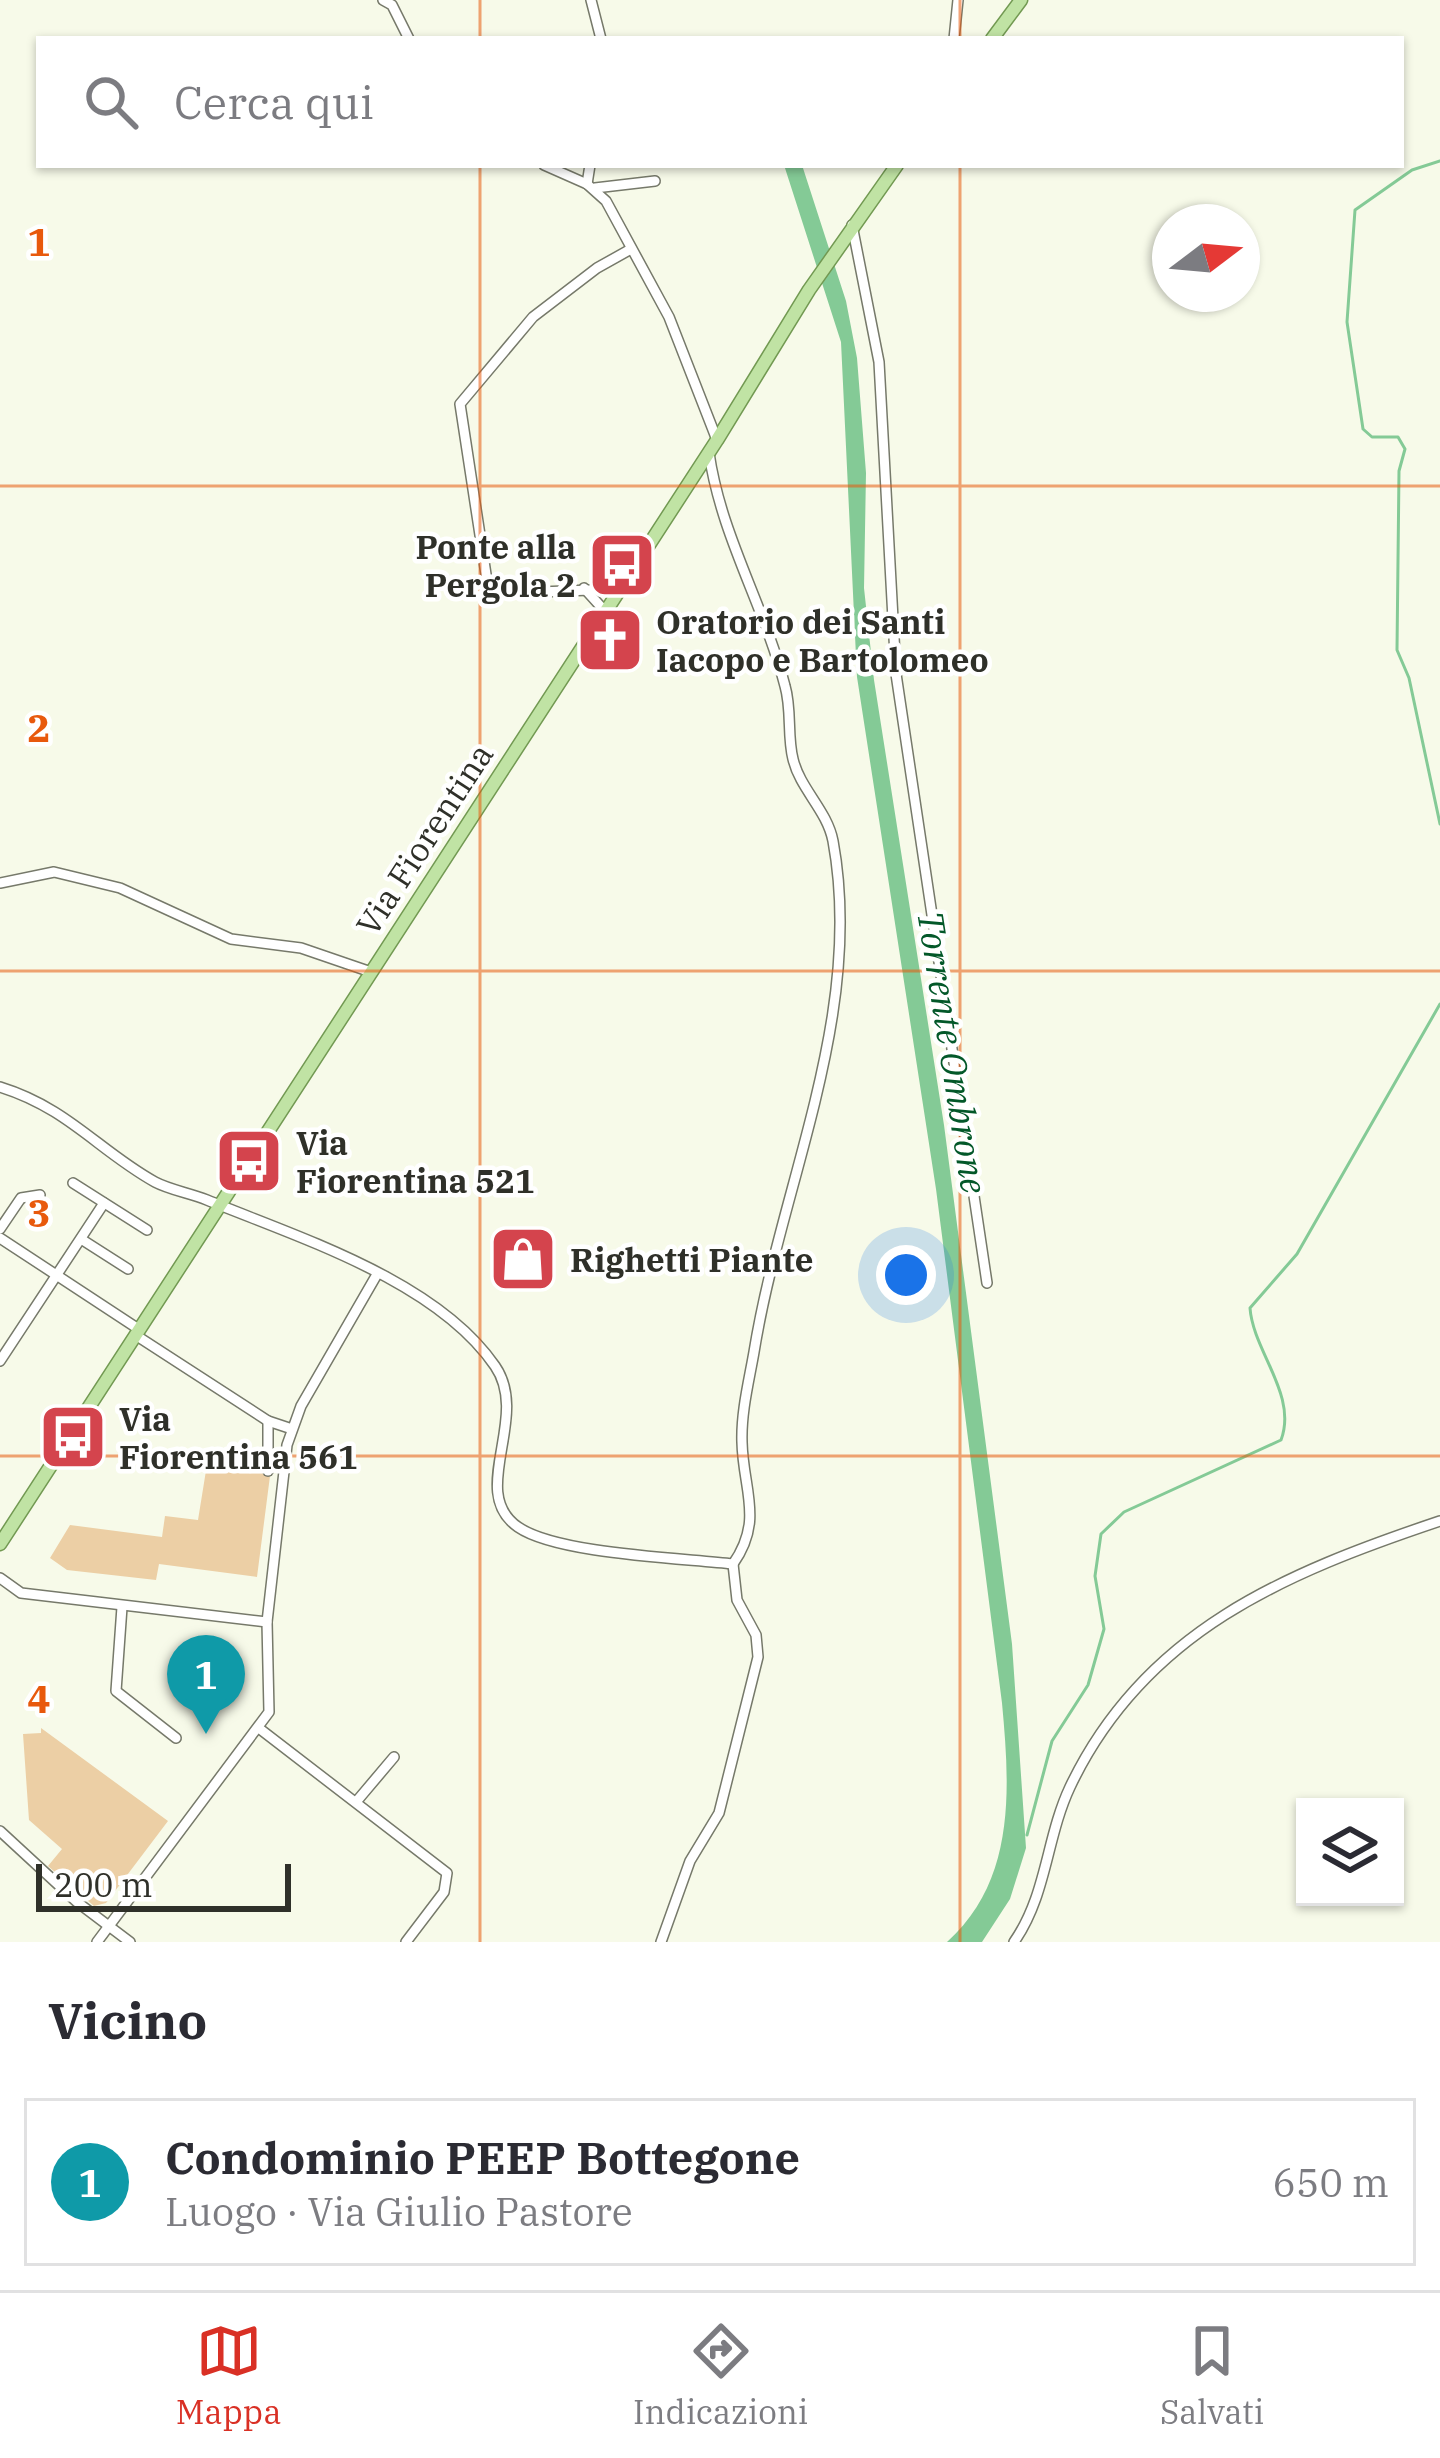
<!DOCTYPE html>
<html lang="it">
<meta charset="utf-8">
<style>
:root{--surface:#fff;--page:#f2f2f3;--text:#2b2b33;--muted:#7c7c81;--line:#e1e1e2;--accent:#d93025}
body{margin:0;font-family:"IBM Plex Serif",serif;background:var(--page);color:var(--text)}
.controls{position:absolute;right:36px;bottom:36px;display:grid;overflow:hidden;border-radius:0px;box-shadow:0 3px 9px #0004}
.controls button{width:108px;height:108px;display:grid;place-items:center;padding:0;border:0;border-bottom:3px solid var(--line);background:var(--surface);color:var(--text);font:60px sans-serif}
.compass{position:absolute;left:1152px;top:204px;width:108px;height:108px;border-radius:50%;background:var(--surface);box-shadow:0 3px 9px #0004;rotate:74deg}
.scale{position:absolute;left:36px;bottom:30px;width:255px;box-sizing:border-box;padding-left:12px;border:6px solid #2f3029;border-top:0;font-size:33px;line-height:42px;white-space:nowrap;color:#2f3029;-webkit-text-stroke:9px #fff;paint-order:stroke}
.you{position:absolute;left:906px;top:1275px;width:42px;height:42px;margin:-30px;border:9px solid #fff;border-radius:50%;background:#1a73e8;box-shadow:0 0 0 18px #1a73e833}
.badge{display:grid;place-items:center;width:78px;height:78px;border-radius:50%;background:var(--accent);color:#fff;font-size:39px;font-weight:700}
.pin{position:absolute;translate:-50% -99px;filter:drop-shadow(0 3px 6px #0008)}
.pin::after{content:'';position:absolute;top:63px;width:42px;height:36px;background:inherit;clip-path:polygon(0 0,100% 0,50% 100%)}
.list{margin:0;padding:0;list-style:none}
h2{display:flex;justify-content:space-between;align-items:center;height:156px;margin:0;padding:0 48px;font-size:51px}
h2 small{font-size:39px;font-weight:400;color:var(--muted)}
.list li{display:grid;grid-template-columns:78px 1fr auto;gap:36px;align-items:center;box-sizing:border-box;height:168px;margin:0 24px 24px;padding:0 24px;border:3px solid var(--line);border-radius:0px}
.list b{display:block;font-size:45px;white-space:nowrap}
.list p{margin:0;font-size:39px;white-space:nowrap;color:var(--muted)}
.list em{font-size:39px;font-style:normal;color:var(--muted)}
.icon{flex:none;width:66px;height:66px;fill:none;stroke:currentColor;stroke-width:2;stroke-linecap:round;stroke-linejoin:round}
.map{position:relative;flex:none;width:1440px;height:1942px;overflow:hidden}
.search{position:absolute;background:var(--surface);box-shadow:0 3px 9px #0004;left:36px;right:36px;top:36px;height:132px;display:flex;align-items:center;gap:30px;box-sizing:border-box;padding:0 42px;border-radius:0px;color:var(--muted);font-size:45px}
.sheet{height:348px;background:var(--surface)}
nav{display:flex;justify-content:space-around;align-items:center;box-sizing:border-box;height:168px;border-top:3px solid var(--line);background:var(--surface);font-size:33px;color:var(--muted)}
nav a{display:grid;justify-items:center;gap:6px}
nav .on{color:var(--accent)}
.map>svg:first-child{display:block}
.green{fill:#eccfa5}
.water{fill:#84ca96}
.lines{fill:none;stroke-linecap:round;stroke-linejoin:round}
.stream{stroke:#84ca96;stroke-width:3}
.minor-casing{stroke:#76796a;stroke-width:12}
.major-casing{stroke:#729952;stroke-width:15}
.minor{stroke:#fff;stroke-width:9}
.major{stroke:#c0e3a4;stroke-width:12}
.grid{fill:none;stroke:#e8590c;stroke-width:3;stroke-opacity:0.55}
.labels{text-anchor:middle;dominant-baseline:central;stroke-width:9;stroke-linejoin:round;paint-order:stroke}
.poi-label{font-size:33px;font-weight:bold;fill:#2f3029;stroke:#fff;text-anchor:start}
.street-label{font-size:33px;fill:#2f3029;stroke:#fff}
.water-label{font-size:36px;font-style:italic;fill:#035829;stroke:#fff}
.grid-label{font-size:39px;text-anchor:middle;font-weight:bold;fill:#e8590c;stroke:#fff;stroke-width:9;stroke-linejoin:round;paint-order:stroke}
</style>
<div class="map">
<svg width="1440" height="1942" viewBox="0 0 1440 1942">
<rect width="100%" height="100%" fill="#f7fae9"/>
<g class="green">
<path d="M209 1452 270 1476 257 1577 159 1564 156 1580 67 1570 50 1558 70 1525 162 1537 165 1516 198 1520Z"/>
<path d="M41 1728 168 1821 106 1903 94 1906 48 1866 62 1849 29 1820 23 1734 41 1733Z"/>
</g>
<path class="water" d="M784 165H802L846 301 857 358 866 473 864 588 874 680 944 1125 1012 1644 1026 1848 1010 1899 982 1942H947C1016 1880 1010 1789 1002 1703L936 1189 857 677 841 342Z"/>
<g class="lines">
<g class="stream">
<path d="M1440 161 1412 170 1355 210 1347 322 1363 429 1372 437H1398L1405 449 1399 471 1397 650 1409 678 1440 824"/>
<path d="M1027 1835 1052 1741 1088 1685 1104 1629 1095 1576 1101 1534 1124 1512 1281 1440C1298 1395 1253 1351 1250 1308L1297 1254 1440 1004"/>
</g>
<g class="minor-casing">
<g id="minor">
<path d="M383 0 392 5 409 39"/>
<path d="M591 0 601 39"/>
<path d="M954 39 958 0"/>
<path d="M544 165 587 184 606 201 669 317 717 440"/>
<path d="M587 184 590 165"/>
<path d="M595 188 655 181"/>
<path d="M852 225 879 362 896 674 987 1283"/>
<path d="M584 588 603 609"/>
<path d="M616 589 489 594 460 404 533 317 597 268 631 249"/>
<path d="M0 883 54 872 120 888 231 939 301 948 371 972"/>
<path d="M0 1087C68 1108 99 1151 155 1182 170 1190 190 1193 207 1200 300 1238 437 1281 495 1366 531 1418 467 1492 518 1527 557 1554 681 1558 733 1564 764 1520 743 1490 742 1442 741 1412 749 1381 754 1352 781 1184 865 1015 833 841 827 810 800 789 793 759 787 736 792 710 785 686 764 605 721 536 709 453"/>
<path d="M73 1183 147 1230"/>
<path d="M0 1229 21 1198 40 1195"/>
<path d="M0 1238 140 1330"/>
<path d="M81 1239 128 1269"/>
<path d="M137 1336 268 1421 292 1429"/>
<path d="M0 1361 104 1203"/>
<path d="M268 1421V1471"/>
<path d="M0 1578 21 1593 267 1622"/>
<path d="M122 1607 116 1691 176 1738"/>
<path d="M260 1729 447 1873 444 1892 406 1942"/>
<path d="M356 1802 394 1757"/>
<path d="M0 1831 77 1902 130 1942"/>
<path d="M97 1942 269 1712 267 1622 287 1445 301 1406 376 1276"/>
<path d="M661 1942 690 1861 719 1813 758 1657 756 1635 737 1600 733 1564"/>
<path d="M1014 1942C1047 1895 1046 1838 1070 1787 1144 1631 1285 1573 1440 1521"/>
</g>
</g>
<g class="major-casing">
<g id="major">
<path d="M992 39 1021 0"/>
<path d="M0 1544 717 440 809 290 897 165"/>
</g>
</g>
<use href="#minor" class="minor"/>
<use href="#major" class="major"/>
</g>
<path class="grid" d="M480 0V39M960 0V39M480 165V1942M960 165V1942M0 486H1440M0 971H1440M0 1456H1440"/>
<defs>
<g id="bus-square" transform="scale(3.45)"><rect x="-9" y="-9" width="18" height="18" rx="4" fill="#d4444d" stroke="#fff"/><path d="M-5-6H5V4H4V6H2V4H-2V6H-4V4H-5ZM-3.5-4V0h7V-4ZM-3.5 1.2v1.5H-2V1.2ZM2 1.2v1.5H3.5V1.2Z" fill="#fff"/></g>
<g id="church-square" transform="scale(3.45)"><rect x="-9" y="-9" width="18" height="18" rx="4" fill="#d4444d" stroke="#fff"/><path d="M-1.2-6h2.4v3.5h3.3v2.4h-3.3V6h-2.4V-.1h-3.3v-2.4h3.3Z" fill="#fff"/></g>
<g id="shop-square" transform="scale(3.45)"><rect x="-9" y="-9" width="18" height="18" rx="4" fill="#d4444d" stroke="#fff"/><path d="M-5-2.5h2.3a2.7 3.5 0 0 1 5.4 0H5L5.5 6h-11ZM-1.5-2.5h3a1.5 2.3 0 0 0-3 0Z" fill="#fff"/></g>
</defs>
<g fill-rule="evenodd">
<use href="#bus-square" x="622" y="565"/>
<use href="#church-square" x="610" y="640"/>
<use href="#bus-square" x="249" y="1161"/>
<use href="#shop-square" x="523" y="1259"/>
<use href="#bus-square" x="73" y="1437"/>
</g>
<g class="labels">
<g class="poi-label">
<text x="576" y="546" text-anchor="end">Ponte alla<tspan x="576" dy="38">Pergola 2</tspan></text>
<text x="656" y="621">Oratorio dei Santi<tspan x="656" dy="38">Iacopo e Bartolomeo</tspan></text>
<text x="296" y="1142">Via<tspan x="296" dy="38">Fiorentina 521</tspan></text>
<text x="570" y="1259">Righetti Piante</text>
<text x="119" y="1418">Via<tspan x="119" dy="38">Fiorentina 561</tspan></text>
</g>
<g class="street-label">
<text transform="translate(424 839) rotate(-57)">Via Fiorentina</text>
</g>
<g class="water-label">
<text transform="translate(953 1052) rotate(81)">Torrente Ombrone</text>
</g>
</g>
<g class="grid-label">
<text x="39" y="256">1</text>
<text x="39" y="742">2</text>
<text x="39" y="1227">3</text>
<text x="39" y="1713">4</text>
</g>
</svg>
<div class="controls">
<button><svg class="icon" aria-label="layers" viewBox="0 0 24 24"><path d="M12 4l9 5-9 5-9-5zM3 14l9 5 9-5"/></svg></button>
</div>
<svg class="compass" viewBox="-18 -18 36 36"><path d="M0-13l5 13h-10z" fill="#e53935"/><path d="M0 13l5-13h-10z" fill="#7c7c81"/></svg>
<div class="scale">200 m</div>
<div class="you"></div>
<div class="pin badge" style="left:206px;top:1734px;background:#0f9aa8">1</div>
<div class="search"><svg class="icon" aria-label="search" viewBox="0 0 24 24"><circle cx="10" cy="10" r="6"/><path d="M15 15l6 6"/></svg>Cerca qui</div>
</div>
<section class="sheet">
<h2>Vicino<small></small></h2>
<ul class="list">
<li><span class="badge" style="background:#0f9aa8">1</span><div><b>Condominio PEEP Bottegone</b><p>Luogo · Via Giulio Pastore</p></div><em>650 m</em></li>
</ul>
</section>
<nav>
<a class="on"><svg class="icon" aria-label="map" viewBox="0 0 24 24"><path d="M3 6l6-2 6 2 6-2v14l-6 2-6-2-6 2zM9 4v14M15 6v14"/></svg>Mappa</a>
<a><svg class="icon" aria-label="directions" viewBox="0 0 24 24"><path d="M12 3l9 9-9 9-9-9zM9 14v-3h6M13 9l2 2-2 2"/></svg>Indicazioni</a>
<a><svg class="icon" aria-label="saved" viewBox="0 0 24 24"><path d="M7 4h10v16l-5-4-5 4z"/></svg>Salvati</a>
</nav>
